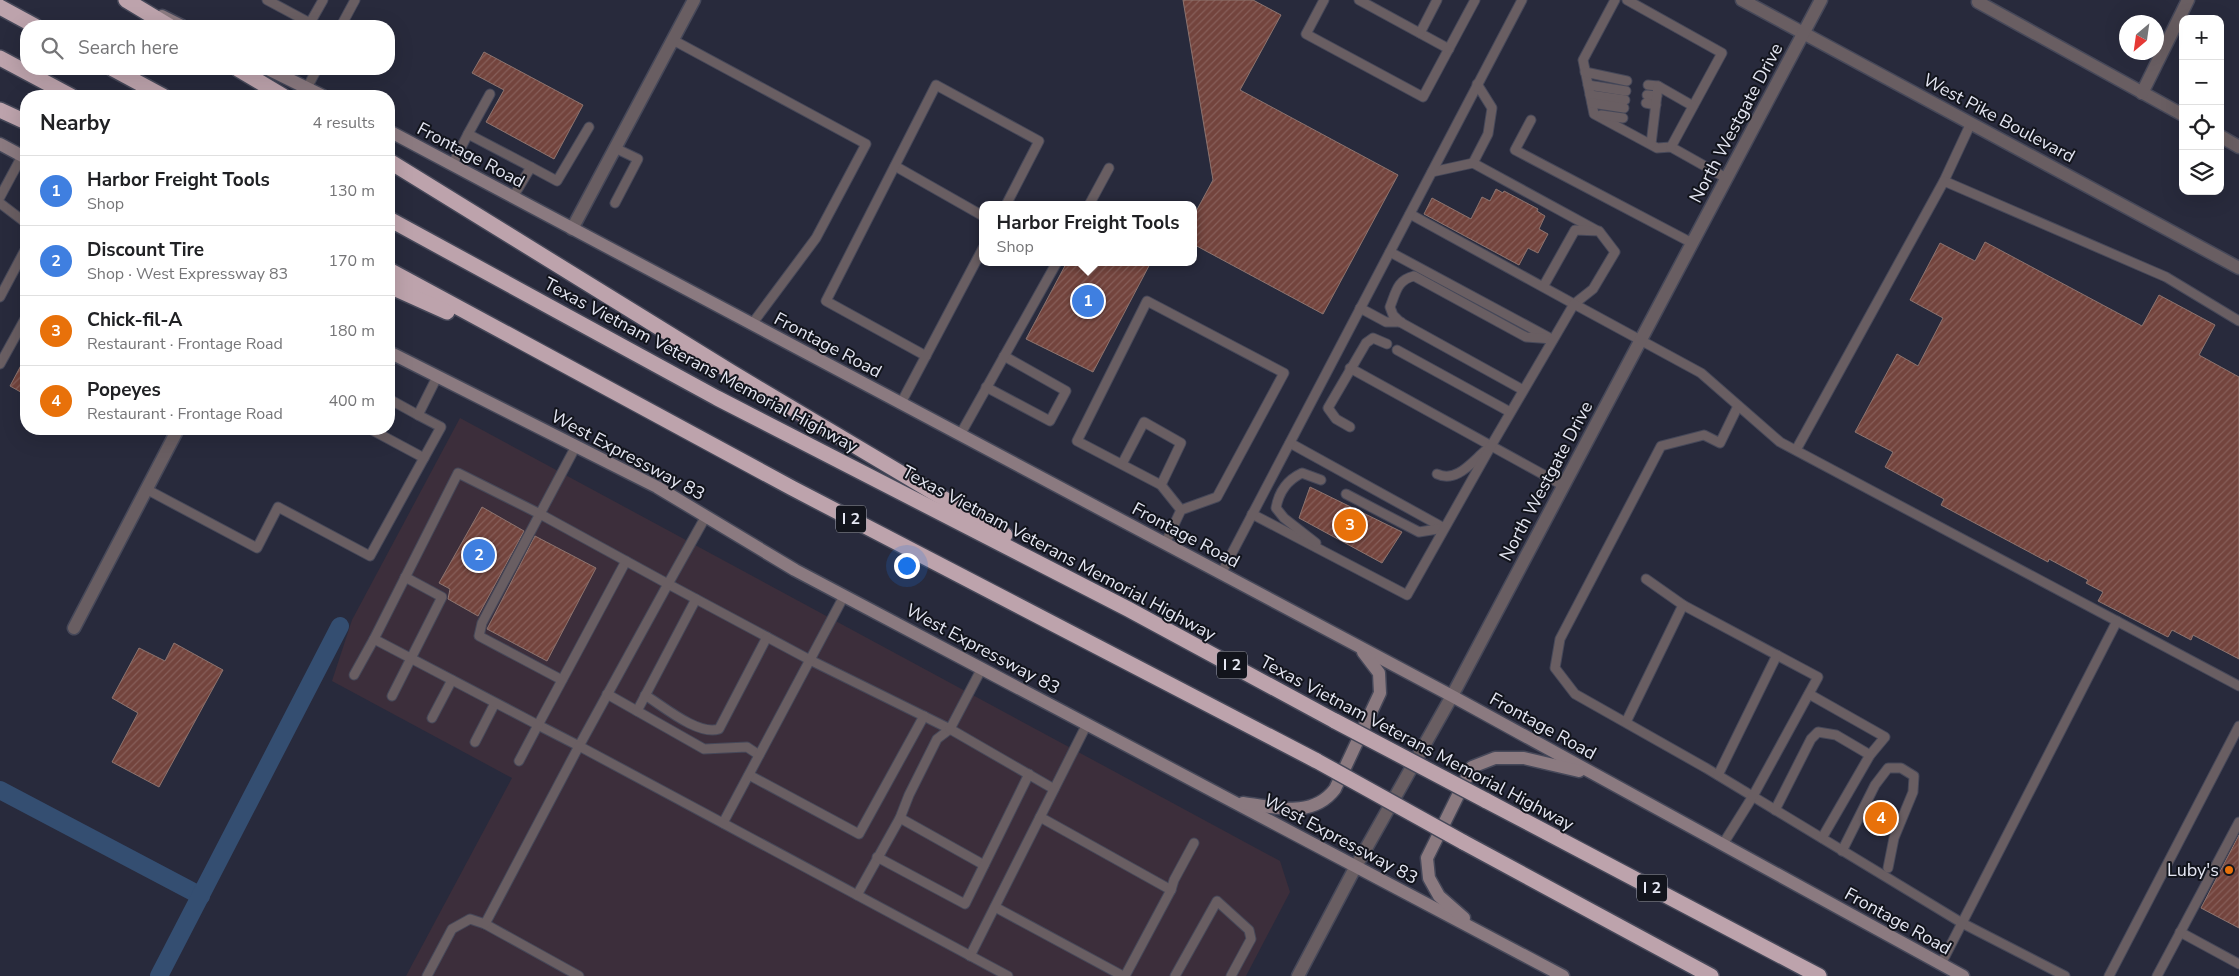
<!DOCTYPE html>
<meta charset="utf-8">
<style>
:root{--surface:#fff;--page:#f2f2f2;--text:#202124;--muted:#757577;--line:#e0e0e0;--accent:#834e7a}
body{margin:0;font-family:"Nunito Sans",sans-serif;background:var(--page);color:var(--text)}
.controls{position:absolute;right:15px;top:15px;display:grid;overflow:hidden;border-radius:10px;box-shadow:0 5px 20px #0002}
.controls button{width:45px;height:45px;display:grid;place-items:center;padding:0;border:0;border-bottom:1px solid var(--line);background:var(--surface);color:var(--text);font:25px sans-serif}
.compass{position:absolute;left:2119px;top:15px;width:45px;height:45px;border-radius:50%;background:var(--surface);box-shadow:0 5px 20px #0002;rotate:209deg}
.you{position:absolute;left:906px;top:565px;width:18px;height:18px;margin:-12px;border:4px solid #fff;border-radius:50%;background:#1a73e8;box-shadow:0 0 0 8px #1a73e833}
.badge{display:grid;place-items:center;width:32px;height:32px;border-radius:50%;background:var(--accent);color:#fff;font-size:16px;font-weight:700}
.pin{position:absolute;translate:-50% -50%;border:2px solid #fff;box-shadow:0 1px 5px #0006}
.popup{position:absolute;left:979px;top:201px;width:218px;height:65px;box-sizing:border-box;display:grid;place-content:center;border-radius:10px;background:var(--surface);filter:drop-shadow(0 1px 4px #0005);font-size:16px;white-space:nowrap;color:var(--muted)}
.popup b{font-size:19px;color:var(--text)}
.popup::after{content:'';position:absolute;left:50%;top:100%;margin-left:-10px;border:10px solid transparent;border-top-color:var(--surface)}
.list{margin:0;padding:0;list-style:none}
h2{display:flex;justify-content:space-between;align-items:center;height:65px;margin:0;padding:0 20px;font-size:21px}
h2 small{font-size:16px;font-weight:400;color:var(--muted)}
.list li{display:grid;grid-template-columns:32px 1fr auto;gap:15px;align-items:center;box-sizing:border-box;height:70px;padding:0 20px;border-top:1px solid var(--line)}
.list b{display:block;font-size:19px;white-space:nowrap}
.list p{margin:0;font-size:16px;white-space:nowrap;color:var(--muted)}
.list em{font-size:16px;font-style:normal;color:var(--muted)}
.icon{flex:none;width:28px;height:28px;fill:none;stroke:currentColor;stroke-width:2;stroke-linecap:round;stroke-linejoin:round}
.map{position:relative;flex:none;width:2239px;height:976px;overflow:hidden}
.search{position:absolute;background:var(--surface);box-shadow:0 5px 20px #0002;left:20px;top:20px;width:375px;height:55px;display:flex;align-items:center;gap:12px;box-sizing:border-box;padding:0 18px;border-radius:20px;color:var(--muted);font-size:19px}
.panel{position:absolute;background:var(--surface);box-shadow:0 5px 20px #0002;left:20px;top:90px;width:375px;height:345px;border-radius:20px}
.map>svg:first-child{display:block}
.commercial{fill:#3c2e3b}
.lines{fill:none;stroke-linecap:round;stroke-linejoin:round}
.canal{stroke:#344e71;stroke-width:18}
.building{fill:url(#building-hatch);stroke:#8d746f}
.service-casing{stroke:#464859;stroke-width:11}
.minor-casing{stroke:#464859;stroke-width:15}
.tertiary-casing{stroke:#464859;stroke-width:15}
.secondary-casing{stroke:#464859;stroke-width:15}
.motorway-casing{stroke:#464859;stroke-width:18}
.service{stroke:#695e62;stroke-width:9}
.minor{stroke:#695e62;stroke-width:12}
.tertiary{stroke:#695e62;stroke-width:12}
.secondary{stroke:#8b7a80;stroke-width:12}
.motorway{stroke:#bda3ac;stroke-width:15}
.motorway-bridge-casing{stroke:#464859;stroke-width:18;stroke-linecap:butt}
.motorway-bridge{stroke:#bda3ac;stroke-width:15}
.food-dot{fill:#e8710a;stroke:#12141c;stroke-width:2}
.labels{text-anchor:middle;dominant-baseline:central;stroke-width:4;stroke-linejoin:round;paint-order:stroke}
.shield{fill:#12141c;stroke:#a5a7b2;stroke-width:1}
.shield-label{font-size:16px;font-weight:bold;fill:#e4e6f2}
.street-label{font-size:18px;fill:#e4e6f2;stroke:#12141c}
.poi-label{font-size:18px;fill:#e4e6f2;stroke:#12141c;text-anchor:end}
</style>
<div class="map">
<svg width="2239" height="976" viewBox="0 0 2239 976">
<defs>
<pattern id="building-hatch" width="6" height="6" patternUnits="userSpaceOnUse" patternTransform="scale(1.25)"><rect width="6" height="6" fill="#73443d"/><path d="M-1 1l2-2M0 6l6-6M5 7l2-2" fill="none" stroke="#875f5a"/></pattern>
</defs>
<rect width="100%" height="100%" fill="#282a3c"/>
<path class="commercial" d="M460 418 1280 861 1290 892 1246 976H406L512 778 332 681 352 620Z"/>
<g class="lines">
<g class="canal">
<path d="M0 790 201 896"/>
<path d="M159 976 340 626"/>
</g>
</g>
<g class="building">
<path d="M1183 0H1253L1281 15 1240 90 1398 175 1323 314 1193 244V217L1213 180Z"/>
<path d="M484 52 583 105 554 159 486 122 504 90 472 73Z"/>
<path d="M1496 189 1503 193 1504 191 1538 209 1537 211 1545 216 1539 229 1548 234 1538 253 1528 248 1519 265 1424 214 1432 198 1471 219 1482 197 1490 201Z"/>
<path d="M1985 242 2142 326 2159 295 2215 325 2199 355 2239 377V659L2193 635 2191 640 2172 630 2168 637 2098 601 2103 592 2086 583 2088 580 2049 559 2048 562 1941 505 1944 499 1885 467 1893 452 1855 432 1897 354 1918 366 1943 318 1910 300 1940 243 1975 261Z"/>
<path d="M1067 262H1151L1093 372 1026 339Z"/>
<path d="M26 356V395L10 386Z"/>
<path d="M1310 487 1402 532 1382 563 1299 518Z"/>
<path d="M482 507 524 531 478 616 448 599 450 589 439 583Z"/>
<path d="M535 536 596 568 547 661 487 629Z"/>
<path d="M174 643 223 670 159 787 112 762 138 713 112 698 139 648 165 661Z"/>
<path d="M2239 835V928L2201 908Z"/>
</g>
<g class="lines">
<g class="service-casing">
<g id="service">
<path d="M267 0 310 23 323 0"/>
<path d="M1324 0 1306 34 1423 97 1475 0"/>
<path d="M1359 0 1449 49"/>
<path d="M1615 0 1583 60 1594 114 1657 148 1671 147 1726 178"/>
<path d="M1627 0 1722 53 1671 147"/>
<path d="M341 26 355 0"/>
<path d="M1420 33 1437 0"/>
<path d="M673 40 866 144 816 238 752 324"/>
<path d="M1585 72 1627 81"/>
<path d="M1588 85 1626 91"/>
<path d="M1648 85 1658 86"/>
<path d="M307 88 317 69"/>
<path d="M1590 95 1625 100"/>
<path d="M1647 95 1657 96"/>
<path d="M1592 103 1624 108"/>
<path d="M1646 103 1656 105"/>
<path d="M1601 115 1623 118"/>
<path d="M1531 120 1515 150 1692 243"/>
<path d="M468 134 490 94"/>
<path d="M1651 144 1658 86 1693 106"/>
<path d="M1473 163 1488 134 1492 108 1477 84"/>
<path d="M452 165 468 134 531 167"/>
<path d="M895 166 983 216"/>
<path d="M1432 172 1473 163 1596 230"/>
<path d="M1944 181 1971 123"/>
<path d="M0 197 22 156"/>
<path d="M513 197 531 167 557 181 589 127"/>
<path d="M0 203 26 223"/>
<path d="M615 203 638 159 615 148"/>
<path d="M1089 205 1109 168"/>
<path d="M1410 214 1574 304 1593 289 1615 252 1599 231 1575 230 1543 287"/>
<path d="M1390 252 1548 337"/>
<path d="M0 297 26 248"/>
<path d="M1360 308 1386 322H1401"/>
<path d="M1397 350 1510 412"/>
<path d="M926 356 826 301 936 85 1039 141 1006 205"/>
<path d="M0 364 26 317"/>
<path d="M1350 368 1564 486"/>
<path d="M986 387 1050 421 1066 391 1004 356"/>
<path d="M1523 390 1400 322 1393 315 1390 307C1396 292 1397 280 1414 276L1526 337 1553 339"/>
<path d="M389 399 418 415"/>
<path d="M901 403 983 248"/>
<path d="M1738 406 1720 443 1704 435 1661 446 1560 639 1555 668 1575 694 1706 768 1962 923 2065 976"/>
<path d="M1350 427 1336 419 1328 408 1366 343 1373 338 1387 344"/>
<path d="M370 429 424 458"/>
<path d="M960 435 1057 262"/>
<path d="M1290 443 1444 528"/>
<path d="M1796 450 1944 181 2166 277 2239 321"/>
<path d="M1122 464 1144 422 1181 443 1161 485"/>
<path d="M1437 474C1456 483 1471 463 1485 451"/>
<path d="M146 489 257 548 278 507 370 556 441 427 418 415 437 377"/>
<path d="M1346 494 1419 532 1444 528"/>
<path d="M1252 514 1407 595 1491 446 1574 304 1701 373 1780 442 2239 686"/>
<path d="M1316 543 1284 518 1276 508C1279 491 1287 480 1302 473L1321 480"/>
<path d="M1165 544 1181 510 1217 497 1284 373 1147 301 1077 441 1161 485 1181 510"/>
<path d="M626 561 538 725 579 746 668 584 810 660 950 729 937 739 909 795 900 818 857 895"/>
<path d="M1221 574 1522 0"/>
<path d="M1683 605 1818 677 1753 796 1723 844"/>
<path d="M982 668 950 729 1054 789"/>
<path d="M354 675 374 639"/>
<path d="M562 680 479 636 482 623 576 446"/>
<path d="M607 694 704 749 747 747 759 755"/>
<path d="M1809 694 1885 737 1870 755 1822 838"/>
<path d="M645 695C663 706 698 736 719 729L767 637"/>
<path d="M392 696 442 597 405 577"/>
<path d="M637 711 696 599"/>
<path d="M432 718 452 680"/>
<path d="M1626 722 1683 605 1646 579"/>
<path d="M475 742 495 703"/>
<path d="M519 761 538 725 374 639 458 473 540 514 668 584 706 516"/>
<path d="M749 775 859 834 924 716"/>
<path d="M1718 775 1777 655"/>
<path d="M1775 810 1811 739 1818 732 1836 735 1870 755"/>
<path d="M1040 817 1171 890"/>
<path d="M900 818 984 865"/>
<path d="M723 823 844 596"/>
<path d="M1842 851 1875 785 1888 768H1901L1914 776 1913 792 1894 838 1888 868"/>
<path d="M877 857 965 904 1029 774"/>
<path d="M995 907 1123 976"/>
<path d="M485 924 579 976"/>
<path d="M2180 932 2239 964"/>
<path d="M970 956 1087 724"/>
<path d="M1941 964 2117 621"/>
<path d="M427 976 452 929 470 919 485 924 579 746 1008 976"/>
<path d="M1125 976 1171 890 1174 880 1194 843"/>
<path d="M1175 976 1217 901 1249 930 1251 939 1231 976"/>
<path d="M2109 976 2239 726"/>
<path d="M2157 976 2239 822"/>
</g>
</g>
<g class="minor-casing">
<g id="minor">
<path d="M1979 0 1978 2 2183 115"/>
<path d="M2142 93 2188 0"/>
<path d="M2220 136 2239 147"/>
<path d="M572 229 694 0"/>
<path d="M74 628 178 429"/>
</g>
</g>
<g class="tertiary-casing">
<g id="tertiary">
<path d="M1742 0 2239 268"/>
<path d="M1298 976 1355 868 1452 696 1821 0"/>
</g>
</g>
<g class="secondary-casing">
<g id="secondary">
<path d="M162 16 182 26"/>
<path d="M268 69 323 96"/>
<path d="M389 131 1452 696 1963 976"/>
<path d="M0 144 26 158"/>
<path d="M389 352 657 487 795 570 1563 976"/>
<path d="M1243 803C1275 807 1312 819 1335 789L1380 693 1379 673 1363 652"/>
<path d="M1464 918 1439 896 1429 878 1427 858 1472 767 1495 758H1524L1579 771"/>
</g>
</g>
<g class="motorway-casing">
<g id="motorway">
<path d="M126 0 169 26"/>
<path d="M0 7 35 26"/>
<path d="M0 58 71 96"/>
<path d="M113 69 163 96"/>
<path d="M238 69 283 96"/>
<path d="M0 110 26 122"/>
<path d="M389 161 731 372 1005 535"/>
<path d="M389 219 717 398 1128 609 1335 721"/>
<path d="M389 270 792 488 1317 761"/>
<path d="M389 286 447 312"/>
<path d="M1485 800 1819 976"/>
<path d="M1463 842 1711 976"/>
</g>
</g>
<use href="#service" class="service"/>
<use href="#minor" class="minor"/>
<use href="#tertiary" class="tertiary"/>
<use href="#secondary" class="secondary"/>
<use href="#motorway" class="motorway"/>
<g class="motorway-bridge-casing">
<g id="motorway-bridge">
<path d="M1335 721 1485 800"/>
<path d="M1317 761 1463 842"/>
</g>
</g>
<use href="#motorway-bridge" class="motorway-bridge"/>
</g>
<circle class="food-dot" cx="2229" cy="870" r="5"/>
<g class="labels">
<g class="shield">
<rect x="836" y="505.5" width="30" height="27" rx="4"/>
<rect x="1217" y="651.5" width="30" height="27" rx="4"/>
<rect x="1637" y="874.5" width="30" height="27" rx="4"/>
</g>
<g class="shield-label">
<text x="851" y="519">I 2</text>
<text x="1232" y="665">I 2</text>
<text x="1652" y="888">I 2</text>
</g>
<g class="street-label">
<text transform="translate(1999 118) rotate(28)">West Pike Boulevard</text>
<text transform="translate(1736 123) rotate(-62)">North Westgate Drive</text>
<text transform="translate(471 155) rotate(28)">Frontage Road</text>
<text transform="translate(828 345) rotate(28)">Frontage Road</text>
<text transform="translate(701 365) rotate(28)">Texas Vietnam Veterans Memorial Highway</text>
<text transform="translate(628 455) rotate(28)">West Expressway 83</text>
<text transform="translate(1546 481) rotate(-62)">North Westgate Drive</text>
<text transform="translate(1186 535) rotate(28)">Frontage Road</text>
<text transform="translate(1059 553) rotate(28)">Texas Vietnam Veterans Memorial Highway</text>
<text transform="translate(983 649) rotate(28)">West Expressway 83</text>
<text transform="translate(1543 726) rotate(29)">Frontage Road</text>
<text transform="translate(1417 743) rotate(28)">Texas Vietnam Veterans Memorial Highway</text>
<text transform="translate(1341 839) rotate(28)">West Expressway 83</text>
<text transform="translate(1898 921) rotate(29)">Frontage Road</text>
</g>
<g class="poi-label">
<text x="2219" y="870">Luby's</text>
</g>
</g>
</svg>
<div class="controls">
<button>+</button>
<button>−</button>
<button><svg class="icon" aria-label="locate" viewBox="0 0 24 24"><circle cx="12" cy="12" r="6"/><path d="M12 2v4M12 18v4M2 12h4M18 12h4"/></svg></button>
<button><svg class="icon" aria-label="layers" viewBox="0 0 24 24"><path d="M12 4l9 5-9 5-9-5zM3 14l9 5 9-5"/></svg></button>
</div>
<svg class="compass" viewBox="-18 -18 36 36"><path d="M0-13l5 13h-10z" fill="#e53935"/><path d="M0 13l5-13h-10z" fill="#757577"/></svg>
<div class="you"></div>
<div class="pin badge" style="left:1088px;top:301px;background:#3f7fe0">1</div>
<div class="popup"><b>Harbor Freight Tools</b>Shop</div>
<div class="pin badge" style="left:479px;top:555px;background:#3f7fe0">2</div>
<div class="pin badge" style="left:1350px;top:525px;background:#e8710a">3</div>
<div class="pin badge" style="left:1881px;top:818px;background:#e8710a">4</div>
<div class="search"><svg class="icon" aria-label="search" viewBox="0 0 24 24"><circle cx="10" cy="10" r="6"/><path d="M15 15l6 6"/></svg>Search here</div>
<section class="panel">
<h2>Nearby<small>4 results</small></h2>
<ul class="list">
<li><span class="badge" style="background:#3f7fe0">1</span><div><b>Harbor Freight Tools</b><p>Shop</p></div><em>130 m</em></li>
<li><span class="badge" style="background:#3f7fe0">2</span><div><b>Discount Tire</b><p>Shop · West Expressway 83</p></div><em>170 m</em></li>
<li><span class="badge" style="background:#e8710a">3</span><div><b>Chick-fil-A</b><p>Restaurant · Frontage Road</p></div><em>180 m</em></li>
<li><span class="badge" style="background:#e8710a">4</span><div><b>Popeyes</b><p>Restaurant · Frontage Road</p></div><em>400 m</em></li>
</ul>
</section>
</div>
